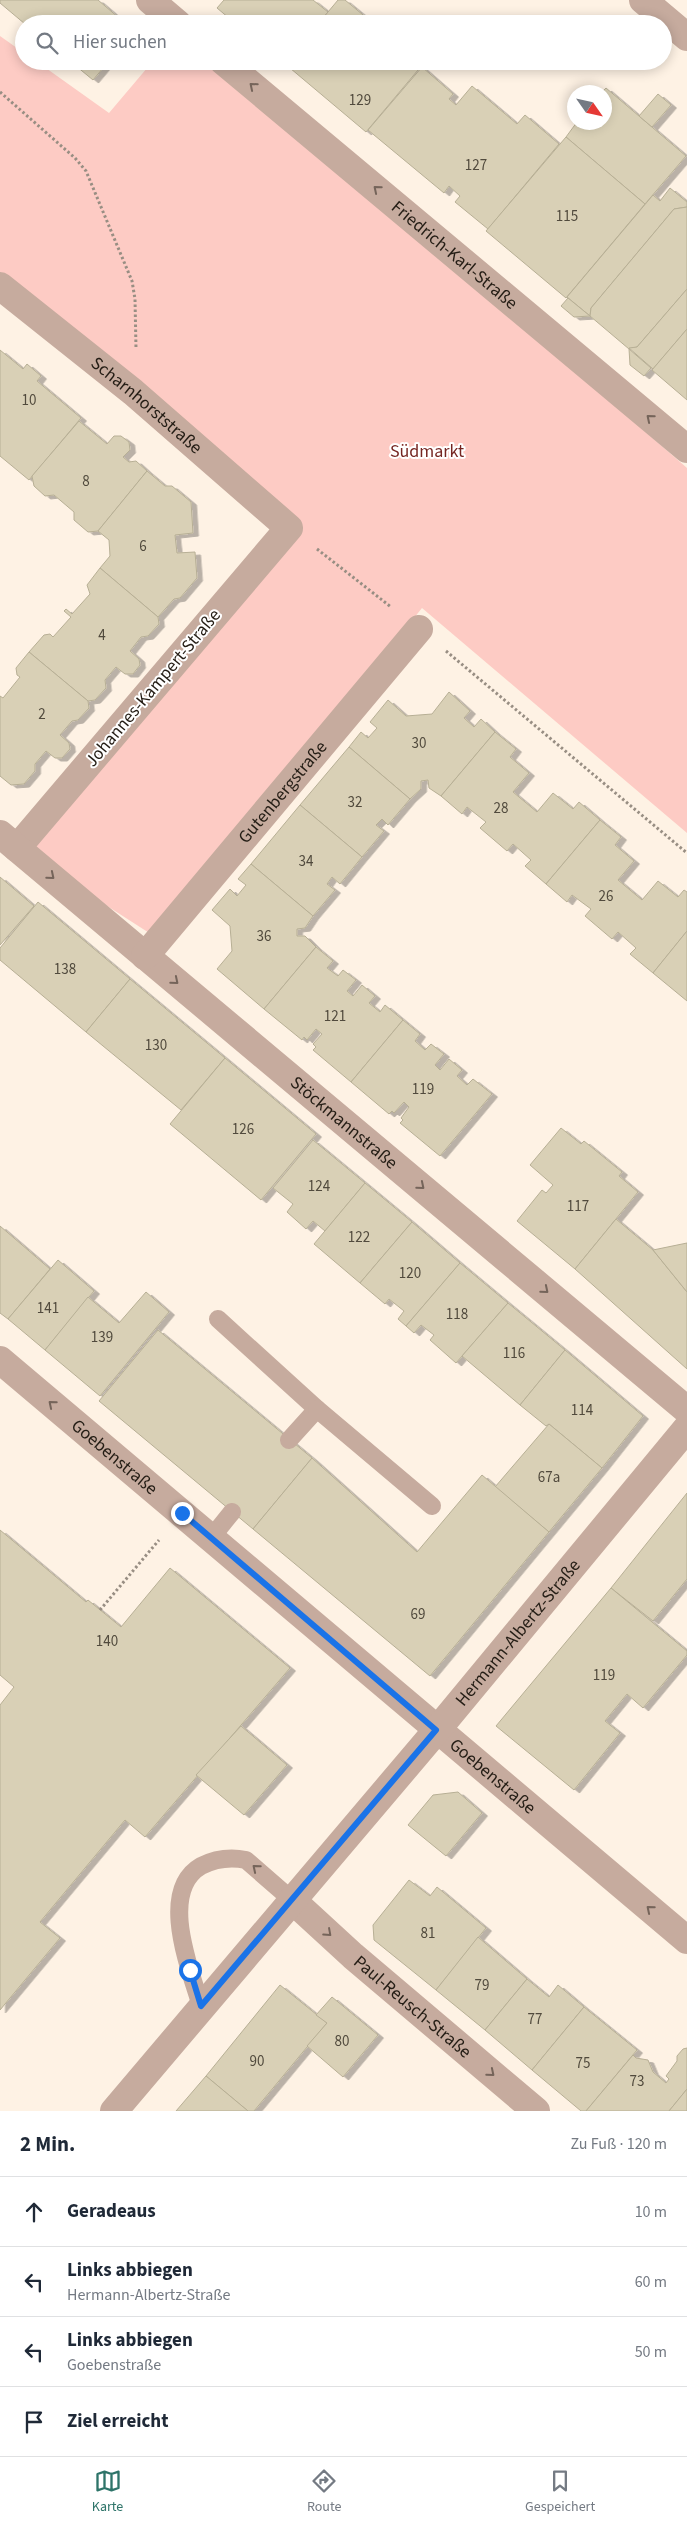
<!DOCTYPE html>
<html lang="de">
<meta charset="utf-8">
<style>
:root{--surface:#fff;--page:#f2f2f3;--text:#1f2937;--muted:#747a83;--line:#e0e1e3;--accent:#2e7469}
body{margin:0;font-family:"Source Sans 3",sans-serif;background:var(--page);color:var(--text)}
.compass{position:absolute;left:567px;top:85px;width:45px;height:45px;border-radius:50%;background:var(--surface);box-shadow:0 2px 12px #0003;rotate:124deg}
.stop{position:absolute;width:15px;height:15px;margin:-11px;border:4px solid #1a73e8;border-radius:50%;background:#fff}
.stop.end{background:#1a73e8;border-color:#fff;box-shadow:0 1px 5px #0008}
.list{margin:0;padding:0;list-style:none}
h2{display:flex;justify-content:space-between;align-items:center;height:65px;margin:0;padding:0 20px;font-size:21px}
h2 small{font-size:16px;font-weight:400;color:var(--muted)}
.list li{display:grid;grid-template-columns:32px 1fr auto;gap:15px;align-items:center;box-sizing:border-box;height:70px;padding:0 20px;border-top:1px solid var(--line)}
.list b{display:block;font-size:19px;white-space:nowrap}
.list p{margin:0;font-size:16px;white-space:nowrap;color:var(--muted)}
.list em{font-size:16px;font-style:normal;color:var(--muted)}
.icon{flex:none;width:28px;height:28px;fill:none;stroke:currentColor;stroke-width:2;stroke-linecap:round;stroke-linejoin:round}
.map{position:relative;flex:none;width:687px;height:2111px;overflow:hidden}
.search{position:absolute;background:var(--surface);box-shadow:0 2px 12px #0003;left:15px;right:15px;top:15px;height:55px;display:flex;align-items:center;gap:12px;box-sizing:border-box;padding:0 18px;border-radius:28px;color:var(--muted);font-size:19px}
.sheet{height:345px;background:var(--surface)}
nav{display:flex;justify-content:space-around;align-items:center;box-sizing:border-box;height:70px;border-top:1px solid var(--line);background:var(--surface);font-size:14px;color:var(--muted)}
nav a{display:grid;justify-items:center;gap:2px}
nav .on{color:var(--accent)}
.map>svg:first-child{display:block}
.green{fill:#fdcbc4}
.building{fill:#d9d0b6;stroke:#b7af95;filter:url(#shadow)}
.lines{fill:none;stroke-linecap:round;stroke-linejoin:round}
.path{stroke:#988e83;stroke-width:3;stroke-dasharray:2.5 2.5;stroke-linecap:butt}
.service{stroke:#c6ab9e;stroke-width:18}
.minor{stroke:#c6ab9e;stroke-width:28}
.oneway{stroke:#75645a}
.route{stroke:#1a73e8;stroke-width:6}
.labels{text-anchor:middle;dominant-baseline:central;stroke-width:4;stroke-linejoin:round;paint-order:stroke}
.number-label{font-size:15px;fill:#514a3d}
.street-label{font-size:18px;fill:#241d15;stroke:#fff}
.park-label{font-size:18px;fill:#752622;stroke:#fff}
</style>
<div class="map">
<svg width="687" height="2111" viewBox="0 0 687 2111">
<defs>
<filter id="shadow"><feDropShadow dx="5.5" dy="3" stdDeviation="0" flood-color="#0004"/></filter>
</defs>
<rect width="100%" height="100%" fill="#fef2e4"/>
<path class="green" d="M0 36 24 53V61H36L109 113 153 61H221L687 468V833L422 608 157 938 17 848 289 528 0 286Z"/>
<g class="building">
<path d="M0 0H98L126 24H25L0 3Z"/>
<path d="M224 0H313L328 12 318 24H236L217 8Z"/>
<path d="M338 0H345L374 24H318Z"/>
<path d="M70 61H109L93 80Z"/>
<path d="M286 61H419L423 64 366 132 284 63Z"/>
<path d="M422 67 453 94 449 99 456 105 472 86 517 124 525 115 559 144 488 229 455 202 460 196 449 186 444 193 368 130Z"/>
<path d="M606 88 686 156 645 204 566 137 577 122H604V92H602Z"/>
<path d="M658 94 671 105 652 127 639 116Z"/>
<path d="M566 137 645 204 566 298 486 231Z"/>
<path d="M670 188 687 202V207L674 209 591 308 590 316 567 297 653 195 660 201Z"/>
<path d="M687 207V289L637 347 629 349 590 316 591 308 674 209Z"/>
<path d="M687 289V329L653 369 629 348 637 347Z"/>
<path d="M568 298 590 316 574 317 561 306Z"/>
<path d="M687 329V400L652 370Z"/>
<path d="M629 349 651 368 644 376 630 365Z"/>
<path d="M0 350 23 369 27 364 41 376 37 381 81 418 29 480 0 456Z"/>
<path d="M79 421 107 444 114 436H121L129 442 130 450 123 457 129 462 136 461 147 471 98 531 88 532 74 520V512L54 495 45 496 34 486 32 476Z"/>
<path d="M147 471 165 486H172L191 502 193 533 175 535 177 553 195 552 197 578 180 598 174 599 158 617 100 568 110 556 109 540 98 531Z"/>
<path d="M100 568 158 617 159 624 148 636 141 637 130 651 139 659 140 665 133 674H125L116 667 105 680 106 688 95 700 88 701 29 652 44 635 50 634 53 637 71 617 64 611 66 609 72 614 90 594 87 585Z"/>
<path d="M29 652 88 701 89 708 78 720 72 721 60 735 69 743 70 749 62 758H55L46 751 35 764V771L24 784 11 785 0 776V696L3 698 20 677 17 675 16 668Z"/>
<path d="M449 692 470 711 464 718 474 727 481 719 495 732 441 796 429 788 428 780 421 781V789L410 799 349 747 361 732 368 738 377 728 370 722 388 700 406 716 432 714Z"/>
<path d="M495 732 516 749 510 757 529 773 513 792 537 812 553 793 573 809 579 802 600 820 546 884 525 866 531 860 513 844 507 851 480 828 486 822 467 807 462 814 441 796Z"/>
<path d="M349 747 410 799 388 825 382 819 376 825 384 831 362 857 300 805Z"/>
<path d="M300 805 362 857 340 884 332 877 327 884 335 890 313 916 251 864Z"/>
<path d="M600 820 621 837 615 845 634 861 618 880 642 900 658 881 678 897 684 890 687 892V931L653 973 630 954 636 948 618 932 612 939 585 916 591 909 572 895 567 902 546 884Z"/>
<path d="M251 864 313 916 305 928 297 929V936H305L316 947 264 1009 217 969 232 951 230 926 212 910 230 889 237 896 246 885 238 879Z"/>
<path d="M0 877 34 906 0 945Z"/>
<path d="M38 902 130 979 86 1032 0 960V948Z"/>
<path d="M687 931V1001L653 973Z"/>
<path d="M316 947 333 961 327 968 338 976 343 970 356 980 347 991 353 996 362 985 375 996 369 1003 380 1012 385 1005 403 1020 351 1082 313 1050 316 1047 313 1044 322 1034 316 1029 307 1040 304 1037 302 1040 264 1009Z"/>
<path d="M130 979 225 1058 181 1110 86 1032Z"/>
<path d="M403 1020 420 1034 415 1041 425 1050 431 1044 444 1054 435 1065 440 1070 449 1059 462 1070 457 1076 467 1085 473 1079 492 1094 440 1156 400 1123 403 1120 401 1118 409 1107 404 1102 394 1113 392 1111 389 1114 351 1082Z"/>
<path d="M225 1058 316 1134 261 1200 170 1124Z"/>
<path d="M561 1128 581 1144 584 1141 622 1172 619 1176 638 1192 575 1269 517 1221 542 1190 546 1193 553 1185 530 1165Z"/>
<path d="M313 1140 365 1183 325 1231 313 1221 306 1229 287 1212 293 1204 273 1188Z"/>
<path d="M365 1183 412 1222 360 1283 314 1244Z"/>
<path d="M616 1219 653 1250 687 1292V1369L575 1269Z"/>
<path d="M412 1222 460 1263 406 1326 398 1319 404 1311 389 1299 385 1304 360 1283Z"/>
<path d="M0 1226 50 1269 8 1319 0 1313Z"/>
<path d="M687 1243V1292L653 1250Z"/>
<path d="M58 1260 94 1291 45 1350 8 1319Z"/>
<path d="M460 1263 508 1303 456 1363 430 1340 434 1335 421 1325 414 1333 406 1326Z"/>
<path d="M146 1292 169 1312 100 1396 45 1350 88 1297 119 1323Z"/>
<path d="M508 1303 565 1350 520 1405 462 1356Z"/>
<path d="M158 1330 312 1458 253 1529 99 1401Z"/>
<path d="M565 1350 643 1416 602 1468 549 1424 546 1426 520 1405Z"/>
<path d="M549 1424 602 1468 549 1532 495 1487Z"/>
<path d="M312 1458 417 1552 482 1475 549 1532 430 1676 253 1529Z"/>
<path d="M687 1493V1579L653 1621 611 1588Z"/>
<path d="M0 1530 86 1602 88 1600 121 1627 170 1568 290 1668 145 1837 125 1820 40 1922 60 1938 0 2010V1705L14 1687 0 1675Z"/>
<path d="M611 1588 687 1651V1655L643 1708 627 1694 605 1721 620 1733 574 1790 496 1726Z"/>
<path d="M241 1726 287 1765 244 1815 196 1775Z"/>
<path d="M458 1792 482 1813 446 1856 408 1825 433 1795Z"/>
<path d="M409 1880 430 1896 437 1887 486 1928 436 1990 374 1940 373 1925Z"/>
<path d="M478 1937 527 1979 485 2030 436 1990Z"/>
<path d="M527 1979 549 1997 558 1985 584 2007 532 2070 485 2030Z"/>
<path d="M280 1985 327 2023 254 2111H248L206 2076Z"/>
<path d="M332 1997 378 2035 343 2077 307 2046 327 2023 316 2015Z"/>
<path d="M584 2007 637 2050 586 2111H581L532 2070Z"/>
<path d="M687 2048V2089L669 2111H586L633 2055 636 2058 648 2060 653 2072 666 2083 669 2079 666 2076 677 2061V2056L683 2049Z"/>
<path d="M206 2076 248 2111H176Z"/>
<path d="M687 2089V2111H669Z"/>
</g>
<g class="lines">
<g class="path">
<path d="M0 92 75 158 86 171 132 281 135 299 136 349"/>
<path d="M317 549 391 607"/>
<path d="M446 651 687 853"/>
<path d="M100 1610 159 1540"/>
</g>
<g class="service">
<path d="M218 1319 317 1409 289 1440"/>
<path d="M317 1409 432 1506"/>
<path d="M211 1538 232 1512"/>
<path d="M201 2006C190 1969 158 1891 201 1866 215 1859 231 1857 246 1860L292 1900"/>
</g>
<g class="minor">
<path d="M150 0 178 24"/>
<path d="M643 0 687 37"/>
<path id="s1" d="M223 61 687 449"/>
<path id="s2" d="M0 286 133 392 289 528 17 848"/>
<path id="s3" d="M0 834 687 1410"/>
<path id="s4" d="M145 956 419 629"/>
<path id="s5" d="M0 1360 687 1940"/>
<path id="s6" d="M292 1900 353 1956 536 2111"/>
<path id="s7" d="M114 2111 437 1730 687 1428"/>
</g>
</g>
<defs><path id="oneway-chevron" d="M-2-3.5L2.5 0L-2 3.5" fill="none" stroke-width="1.6" stroke-linecap="round" stroke-linejoin="round" transform="scale(1.25)"/></defs>
<g class="oneway">
<use href="#oneway-chevron" transform="translate(253 86) rotate(-140)"/>
<use href="#oneway-chevron" transform="translate(377 189) rotate(-140)"/>
<use href="#oneway-chevron" transform="translate(650 418) rotate(-140)"/>
<use href="#oneway-chevron" transform="translate(51 876) rotate(40)"/>
<use href="#oneway-chevron" transform="translate(175 981) rotate(40)"/>
<use href="#oneway-chevron" transform="translate(421 1186) rotate(40)"/>
<use href="#oneway-chevron" transform="translate(545 1290) rotate(40)"/>
<use href="#oneway-chevron" transform="translate(52 1404) rotate(-140)"/>
<use href="#oneway-chevron" transform="translate(256 1868) rotate(-140)"/>
<use href="#oneway-chevron" transform="translate(650 1909) rotate(-140)"/>
<use href="#oneway-chevron" transform="translate(328 1933) rotate(42)"/>
<use href="#oneway-chevron" transform="translate(491 2073) rotate(40)"/>
</g>
<g class="lines">
<path class="route" d="M182 1513 436 1730 201 2006 190 1970"/>
</g>
<g class="labels">
<g class="number-label">
<text x="360" y="100">129</text>
<text x="476" y="165">127</text>
<text x="567" y="216">115</text>
<text x="29" y="400">10</text>
<text x="86" y="481">8</text>
<text x="143" y="546">6</text>
<text x="102" y="635">4</text>
<text x="42" y="714">2</text>
<text x="419" y="743">30</text>
<text x="355" y="802">32</text>
<text x="501" y="808">28</text>
<text x="306" y="861">34</text>
<text x="606" y="896">26</text>
<text x="264" y="936">36</text>
<text x="65" y="969">138</text>
<text x="335" y="1016">121</text>
<text x="156" y="1045">130</text>
<text x="423" y="1089">119</text>
<text x="243" y="1129">126</text>
<text x="319" y="1186">124</text>
<text x="578" y="1206">117</text>
<text x="359" y="1237">122</text>
<text x="410" y="1273">120</text>
<text x="48" y="1308">141</text>
<text x="457" y="1314">118</text>
<text x="102" y="1337">139</text>
<text x="514" y="1353">116</text>
<text x="582" y="1410">114</text>
<text x="549" y="1477">67a</text>
<text x="418" y="1614">69</text>
<text x="107" y="1641">140</text>
<text x="604" y="1675">119</text>
<text x="428" y="1933">81</text>
<text x="482" y="1985">79</text>
<text x="535" y="2019">77</text>
<text x="342" y="2041">80</text>
<text x="257" y="2061">90</text>
<text x="583" y="2063">75</text>
<text x="637" y="2081">73</text>
</g>
<g class="street-label">
<text stroke="none"><textPath href="#s1" startOffset="302">Friedrich-Karl-Straße</textPath></text>
<text stroke="none"><textPath href="#s2" startOffset="189">Scharnhorststraße</textPath></text>
<text transform="translate(153 688) rotate(-50)">Johannes-Kampert-Straße</text>
<text stroke="none"><textPath href="#s4" startOffset="214">Gutenbergstraße</textPath></text>
<text stroke="none"><textPath href="#s3" startOffset="449">Stöckmannstraße</textPath></text>
<text stroke="none"><textPath href="#s5" startOffset="150">Goebenstraße</textPath></text>
<text stroke="none"><textPath href="#s7" startOffset="626">Hermann-Albertz-Straße</textPath></text>
<text stroke="none"><textPath href="#s5" startOffset="645">Goebenstraße</textPath></text>
<text stroke="none"><textPath href="#s6" startOffset="161">Paul-Reusch-Straße</textPath></text>
</g>
<g class="park-label">
<text x="427" y="451">Südmarkt</text>
</g>
</g>
</svg>
<svg class="compass" viewBox="-18 -18 36 36"><path d="M0-13l5 13h-10z" fill="#e53935"/><path d="M0 13l5-13h-10z" fill="#747a83"/></svg>
<div class="stop" style="left:190px;top:1970px"></div>
<div class="stop end" style="left:182px;top:1513px"></div>
<div class="search"><svg class="icon" aria-label="search" viewBox="0 0 24 24"><circle cx="10" cy="10" r="6"/><path d="M15 15l6 6"/></svg>Hier suchen</div>
</div>
<section class="sheet">
<h2>2 Min.<small>Zu Fuß · 120 m</small></h2>
<ul class="list">
<li><svg class="icon" aria-label="ahead" viewBox="0 0 24 24"><path d="M12 20V5M6 11l6-6 6 6"/></svg><div><b>Geradeaus</b></div><em>10 m</em></li>
<li><svg class="icon" aria-label="left" viewBox="0 0 24 24"><path d="M17 20v-9H6M10 6l-5 5 5 5"/></svg><div><b>Links abbiegen</b><p>Hermann-Albertz-Straße</p></div><em>60 m</em></li>
<li><svg class="icon" aria-label="left" viewBox="0 0 24 24"><path d="M17 20v-9H6M10 6l-5 5 5 5"/></svg><div><b>Links abbiegen</b><p>Goebenstraße</p></div><em>50 m</em></li>
<li><svg class="icon" aria-label="arrive" viewBox="0 0 24 24"><path d="M6 21V4h12l-3 4 3 4H6"/></svg><div><b>Ziel erreicht</b></div></li>
</ul>
</section>
<nav>
<a class="on"><svg class="icon" aria-label="map" viewBox="0 0 24 24"><path d="M3 6l6-2 6 2 6-2v14l-6 2-6-2-6 2zM9 4v14M15 6v14"/></svg>Karte</a>
<a><svg class="icon" aria-label="directions" viewBox="0 0 24 24"><path d="M12 3l9 9-9 9-9-9zM9 14v-3h6M13 9l2 2-2 2"/></svg>Route</a>
<a><svg class="icon" aria-label="saved" viewBox="0 0 24 24"><path d="M7 4h10v16l-5-4-5 4z"/></svg>Gespeichert</a>
</nav>
